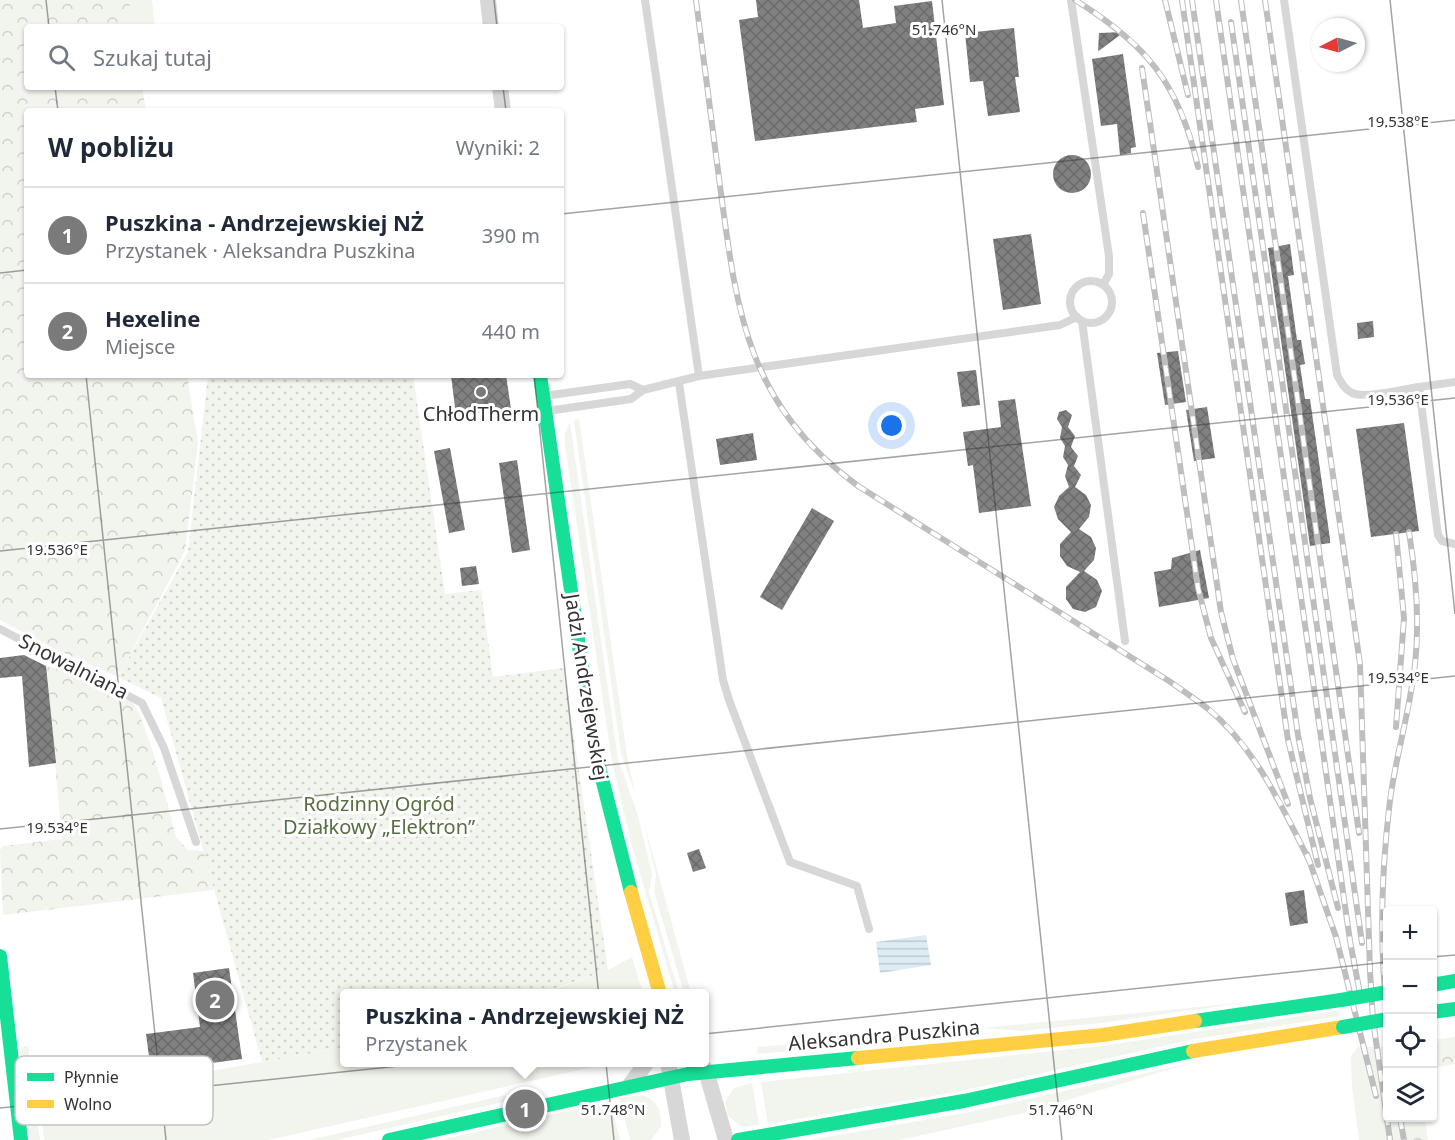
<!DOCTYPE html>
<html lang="pl">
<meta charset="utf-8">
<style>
:root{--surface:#fff;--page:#f6f6f7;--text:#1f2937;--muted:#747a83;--line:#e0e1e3;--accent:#7a7a7a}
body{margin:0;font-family:"Noto Sans",sans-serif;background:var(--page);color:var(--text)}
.controls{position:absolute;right:18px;bottom:18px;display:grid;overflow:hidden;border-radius:6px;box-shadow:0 2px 4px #0004}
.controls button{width:54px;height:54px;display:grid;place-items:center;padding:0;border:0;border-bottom:2px solid var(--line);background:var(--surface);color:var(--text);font:30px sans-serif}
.compass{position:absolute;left:1311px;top:18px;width:54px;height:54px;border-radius:50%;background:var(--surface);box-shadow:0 2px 4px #0004;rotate:264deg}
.you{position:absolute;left:892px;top:426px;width:21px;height:21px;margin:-15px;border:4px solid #fff;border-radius:50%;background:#1a73e8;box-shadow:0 0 0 9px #1a73e833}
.badge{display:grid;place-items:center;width:39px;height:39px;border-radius:50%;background:var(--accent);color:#fff;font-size:20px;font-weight:700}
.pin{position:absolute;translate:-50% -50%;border:3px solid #fff;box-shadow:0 2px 6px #0006}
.popup{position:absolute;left:340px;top:989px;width:369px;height:78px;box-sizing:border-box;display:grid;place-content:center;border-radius:6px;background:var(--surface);filter:drop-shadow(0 2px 4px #0005);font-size:20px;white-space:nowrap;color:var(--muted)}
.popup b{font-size:22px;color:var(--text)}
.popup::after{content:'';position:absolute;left:50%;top:100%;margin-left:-12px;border:12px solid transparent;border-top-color:var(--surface)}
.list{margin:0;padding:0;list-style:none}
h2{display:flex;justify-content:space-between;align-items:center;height:78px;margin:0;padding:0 24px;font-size:26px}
h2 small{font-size:20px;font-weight:400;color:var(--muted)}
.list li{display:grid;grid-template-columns:39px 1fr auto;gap:18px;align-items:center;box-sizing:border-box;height:96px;padding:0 24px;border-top:2px solid var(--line)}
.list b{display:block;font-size:22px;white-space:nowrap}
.list p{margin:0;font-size:20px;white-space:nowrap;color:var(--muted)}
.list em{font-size:20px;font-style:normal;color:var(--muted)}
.icon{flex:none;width:33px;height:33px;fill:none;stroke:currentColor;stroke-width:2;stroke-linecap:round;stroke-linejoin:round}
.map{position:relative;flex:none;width:1455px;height:1140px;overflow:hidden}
.search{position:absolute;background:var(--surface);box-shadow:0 2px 4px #0004;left:24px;top:24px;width:540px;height:66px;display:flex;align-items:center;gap:15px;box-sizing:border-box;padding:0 21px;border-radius:6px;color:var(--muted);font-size:22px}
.panel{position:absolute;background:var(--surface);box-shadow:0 2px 4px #0004;left:24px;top:108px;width:540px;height:270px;border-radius:6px}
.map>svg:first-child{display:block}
.grass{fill:#f1f5ed}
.forest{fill:url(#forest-crowns)}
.park{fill:url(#park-dots)}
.water{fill:url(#water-rules)}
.building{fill:url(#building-cross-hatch)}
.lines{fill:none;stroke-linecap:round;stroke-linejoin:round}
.lane{stroke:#d7d7d7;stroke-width:8}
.street{stroke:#d7d7d7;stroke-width:16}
.fast{stroke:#16e098;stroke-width:14}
.slow{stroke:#ffcf43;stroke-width:14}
.rail-casing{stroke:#bebebe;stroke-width:6}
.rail{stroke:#fff;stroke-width:4;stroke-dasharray:11;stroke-linecap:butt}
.fast-bridge{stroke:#16e098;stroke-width:14}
.ticks{fill:none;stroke:#333;stroke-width:1.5;stroke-opacity:0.45}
.poi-dot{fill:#7a7a7a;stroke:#fff;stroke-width:2}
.labels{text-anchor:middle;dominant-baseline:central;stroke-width:6;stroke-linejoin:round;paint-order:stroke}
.poi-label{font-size:20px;fill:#333;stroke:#fff}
.street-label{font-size:20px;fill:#333;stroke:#fff}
.park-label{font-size:20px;fill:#56703f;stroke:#fff}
.key{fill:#fff;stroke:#c2c2c2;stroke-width:1.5}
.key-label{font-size:16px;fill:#333}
.ticks-label{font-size:15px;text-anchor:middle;fill:#333;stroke:#fff;stroke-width:6;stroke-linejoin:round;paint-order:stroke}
</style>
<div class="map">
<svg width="1455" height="1140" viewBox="0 0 1455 1140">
<defs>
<pattern id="forest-crowns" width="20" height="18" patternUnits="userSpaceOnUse" patternTransform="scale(1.5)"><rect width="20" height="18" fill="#f1f5ed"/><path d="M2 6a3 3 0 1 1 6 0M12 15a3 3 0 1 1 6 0" fill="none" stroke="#cfd2cc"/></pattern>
<pattern id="park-dots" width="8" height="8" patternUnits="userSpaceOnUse" patternTransform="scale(1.5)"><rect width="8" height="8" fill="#f1f5ed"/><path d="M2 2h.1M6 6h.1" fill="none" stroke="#cfd2cc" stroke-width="1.8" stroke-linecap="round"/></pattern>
<pattern id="water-rules" width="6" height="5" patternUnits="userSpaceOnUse" patternTransform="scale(1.5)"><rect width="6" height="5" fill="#ddebf3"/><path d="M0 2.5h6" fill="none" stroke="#becad1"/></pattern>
<pattern id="building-cross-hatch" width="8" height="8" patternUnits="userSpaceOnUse" patternTransform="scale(1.5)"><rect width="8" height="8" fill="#818181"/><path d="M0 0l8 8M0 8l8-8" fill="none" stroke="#6a6a6a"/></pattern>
</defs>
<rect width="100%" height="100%" fill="#fff"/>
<g class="grass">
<path d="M129 0H152L154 22 152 27H133Z"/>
<path d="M579 418 627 756 635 793 621 753 574 421Z"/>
<path d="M570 422 618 759 638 816 652 874 649 892 679 993H675L631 842 612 761 565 445V433Z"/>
<path d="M643 819 691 993H684L654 891 656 875Z"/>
<path d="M632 957 643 993 541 994 608 970Z"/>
<path d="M1249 1002 1101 1023 1021 1031 983 1028Z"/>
<path d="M1340 1010V1016L1189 1040 961 1091 768 1124 761 1082 1102 1046Z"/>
<path d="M928 1033 901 1041 757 1054 758 1047Z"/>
<path d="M24 1046H28L40 1140H30L19 1052Z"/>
<path d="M345 1047V1062L611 1063 268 1140H44L40 1102Z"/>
<path d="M1358 1047H1387L1388 1118H1408L1411 1140H1359L1352 1087 1351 1056Z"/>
<path d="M1191 1063 1024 1113 899 1140H810L965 1113Z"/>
<path d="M752 1083 759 1125 742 1127 728 1116 725 1102 734 1088Z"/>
<path d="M506 1095 507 1101 337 1140H309Z"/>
<path d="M642 1095C657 1100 661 1110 661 1126L651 1140H630L619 1098Z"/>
<path d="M610 1101 620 1140H441Z"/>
</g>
<g class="forest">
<path d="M0 0H129L133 27H27V87H142L146 111H27V375H187L198 443 185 551 118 677 53 648 0 620Z"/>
<path d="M46 666C66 672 117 686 131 701 147 717 169 811 176 837L188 850 204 851 214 890 3 915 0 850 3 846 62 839Z"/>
<path d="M1455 1037V1064L1433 1068V1040Z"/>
<path d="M1408 1118H1425L1428 1140H1411Z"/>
</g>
<path class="park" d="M218 375H413L445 594 481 590 493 677 564 668 608 970 541 993 345 994V1047L262 1062 161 698 118 677 188 552 208 376Z"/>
<path class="water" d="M926 935 931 965 880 973 876 942Z"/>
<g class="building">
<path d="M756 0H859L863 28 896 23 894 6 932 1 944 105 915 109 917 122 755 141 739 20 758 17Z"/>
<path d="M1014 28 1019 77H1015L1020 112 988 116 983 81 970 82 965 33Z"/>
<path d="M1124 32 1100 50 1098 51 1099 33Z"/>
<path d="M1123 54 1136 147 1131 148V153L1120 155 1117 124 1101 126 1092 59Z"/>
<circle cx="1072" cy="174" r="19"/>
<path d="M1031 234 1041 304 1003 310 993 239Z"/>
<path d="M1290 244 1294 275 1288 276 1297 340H1301L1305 364 1300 365 1305 399H1310L1330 539V543L1310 546 1268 248Z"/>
<path d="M1373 321 1374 337 1358 339 1357 323Z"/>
<path d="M1178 351 1186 402 1165 405 1157 353Z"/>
<path d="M976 370 980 405 962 407 957 372Z"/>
<path d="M451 375H506L511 409 456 416Z"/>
<path d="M1015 399 1031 506 979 513 973 465 968 466 963 432 1001 427 998 401Z"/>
<path d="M1207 407 1215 458 1194 461 1186 410Z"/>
<path d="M1066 410 1072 415 1068 427 1075 436 1071 447 1078 456 1074 466 1081 475 1075 487 1086 495 1091 505 1089 517 1079 529 1091 537 1096 548 1094 560 1084 571 1097 580 1102 591 1096 607 1085 612 1073 609 1066 599V587L1080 572 1067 566 1060 556V544L1071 532 1058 519 1054 507 1059 496 1069 487 1065 476 1068 465 1063 457 1065 446 1060 438 1062 427 1057 419 1059 412Z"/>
<path d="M1404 423 1419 531 1371 537 1356 429Z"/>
<path d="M753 433 757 460 720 465 716 439Z"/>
<path d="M450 448 465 530 449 533 434 451Z"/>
<path d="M517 460 530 550 512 553 499 463Z"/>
<path d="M812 508 834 521 782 610 760 597Z"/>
<path d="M1200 550 1209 598 1159 607 1154 572 1171 569 1172 558Z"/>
<path d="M476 566 479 584 462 586 460 568Z"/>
<path d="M24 655 46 666 56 763 29 767 22 676 0 678V658Z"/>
<path d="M699 849 706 868 693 872 687 853Z"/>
<path d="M1304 890 1308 923 1290 926 1285 893Z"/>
<path d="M229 968 242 1059 151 1071 146 1034 200 1027 193 973Z"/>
</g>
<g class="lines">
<g class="lane">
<path d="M645 0 699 376 1060 325 1077 317"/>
<path d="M1071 0 1109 256V274L1103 285"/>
<path d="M1284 0 1337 375C1341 382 1344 389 1352 393 1366 399 1403 389 1419 387"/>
<circle cx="1091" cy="302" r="21"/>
<path d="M1082 321 1125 641"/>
<path d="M1455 382 1419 387 1438 535 1442 541 1455 544"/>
<path d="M679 383 723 680 729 700 790 862 857 886 869 929"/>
<path d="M544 396 630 384 643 390"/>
<path d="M547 411 631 399 643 390 699 376"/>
<path d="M0 629 142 703 164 748 196 842"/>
</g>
<g class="street">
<path d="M488 0 491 27"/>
<path d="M500 87 503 111"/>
<path d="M668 1062 682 1140"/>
<path d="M701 1064 706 1071 726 1140"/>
<path d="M630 1085 647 1062"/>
</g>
<g class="fast">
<path d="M540 375 593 743 631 892"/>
<path d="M0 956 21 1140"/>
<path d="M1432 985 1455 981"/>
<path d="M1432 1012 1455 1009"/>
<path d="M1195 1021 1341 1000"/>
<path d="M389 1140 688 1074 858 1058"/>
<path d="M738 1140 964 1101 1193 1051"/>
</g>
<g class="slow">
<path d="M631 892 660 994"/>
<path d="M1193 1051 1343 1027"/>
<path d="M858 1058 1103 1035 1195 1021"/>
</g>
<g class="rail-casing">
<g id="rail">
<path d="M696 0C704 62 712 124 720 186 737 314 747 404 858 486L1169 681C1182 690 1195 699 1207 708 1256 748 1282 807 1310 862"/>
<path d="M1075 0C1146 44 1179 83 1198 167"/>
<path d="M1165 0 1188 95"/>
<path d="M1182 0 1288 740 1318 865"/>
<path d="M1192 0 1298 735 1310 798 1338 908"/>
<path d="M1216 0 1350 941 1361 999"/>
<path d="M1241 0 1359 833"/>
<path d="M1265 0 1360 664 1370 971 1373 1020 1390 1140"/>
<path d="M1231 22 1362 943"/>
<path d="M1142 68 1221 612 1233 659 1288 804"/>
<path d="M1143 213 1198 588 1211 638 1245 712"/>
<path d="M1396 534 1404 618 1396 727"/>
<path d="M1307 854 1336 937 1376 1096"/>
<path d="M1388 1019C1379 948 1381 879 1389 809 1394 760 1410 713 1415 664 1420 620 1416 576 1409 532"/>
<path d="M1400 1118 1404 1140"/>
</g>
</g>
<use href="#rail" class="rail"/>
<g class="fast-bridge">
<path d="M1341 1000 1388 992"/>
<path d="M1343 1027 1388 1019"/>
</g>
</g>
<path class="ticks" d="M46 0 49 27M494 0 497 27M942 0 1062 1140M1390 0 1455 614M55 87 58 111M503 87 506 111M561 214 1455 120M0 273 27 270M86 375 166 1140M534 375 614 1140M0 551 1455 398M0 829 1455 676M1432 957 1455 955M0 1108 1388 962"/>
<circle class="poi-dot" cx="481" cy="392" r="6"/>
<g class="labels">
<g class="poi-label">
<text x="481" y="413">ChłodTherm</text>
</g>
<g class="street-label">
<text transform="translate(74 666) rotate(27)">Snowalniana</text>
<text transform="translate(587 687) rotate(81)">Jadzi Andrzejewskiej</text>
<text transform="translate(884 1035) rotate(-5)">Aleksandra Puszkina</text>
</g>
<g class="park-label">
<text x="379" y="803">Rodzinny Ogród<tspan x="379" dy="23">Działkowy „Elektron”</tspan></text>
</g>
</g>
<rect x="15" y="1056" width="198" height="69" rx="9" class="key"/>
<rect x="27" y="1073" width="27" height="8" fill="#16e098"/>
<rect x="27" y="1100" width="27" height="8" fill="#ffcf43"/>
<g class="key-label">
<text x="64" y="1083">Płynnie</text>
<text x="64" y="1110">Wolno</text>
</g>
<g class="ticks-label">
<text x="944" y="35">51.746°N</text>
<text x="1398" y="127">19.538°E</text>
<text x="1398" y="405">19.536°E</text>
<text x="57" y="555">19.536°E</text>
<text x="1398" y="683">19.534°E</text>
<text x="57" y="833">19.534°E</text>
<text x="613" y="1115">51.748°N</text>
<text x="1061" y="1115">51.746°N</text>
</g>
</svg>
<div class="controls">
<button>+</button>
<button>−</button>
<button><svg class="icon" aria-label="locate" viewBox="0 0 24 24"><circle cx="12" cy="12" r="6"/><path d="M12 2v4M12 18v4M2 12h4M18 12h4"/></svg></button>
<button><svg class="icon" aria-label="layers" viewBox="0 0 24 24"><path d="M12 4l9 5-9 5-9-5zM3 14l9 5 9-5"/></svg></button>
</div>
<svg class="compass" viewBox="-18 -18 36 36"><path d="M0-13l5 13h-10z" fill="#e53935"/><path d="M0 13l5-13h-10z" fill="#747a83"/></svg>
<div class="you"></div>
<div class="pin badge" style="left:525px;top:1109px">1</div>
<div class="popup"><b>Puszkina - Andrzejewskiej NŻ</b>Przystanek</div>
<div class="pin badge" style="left:215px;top:1000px">2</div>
<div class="search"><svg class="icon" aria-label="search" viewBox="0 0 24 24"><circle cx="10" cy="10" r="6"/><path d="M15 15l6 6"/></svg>Szukaj tutaj</div>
<section class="panel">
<h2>W pobliżu<small>Wyniki: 2</small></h2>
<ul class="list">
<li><span class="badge">1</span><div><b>Puszkina - Andrzejewskiej NŻ</b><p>Przystanek · Aleksandra Puszkina</p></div><em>390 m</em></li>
<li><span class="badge">2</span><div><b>Hexeline</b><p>Miejsce</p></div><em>440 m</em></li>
</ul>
</section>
</div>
